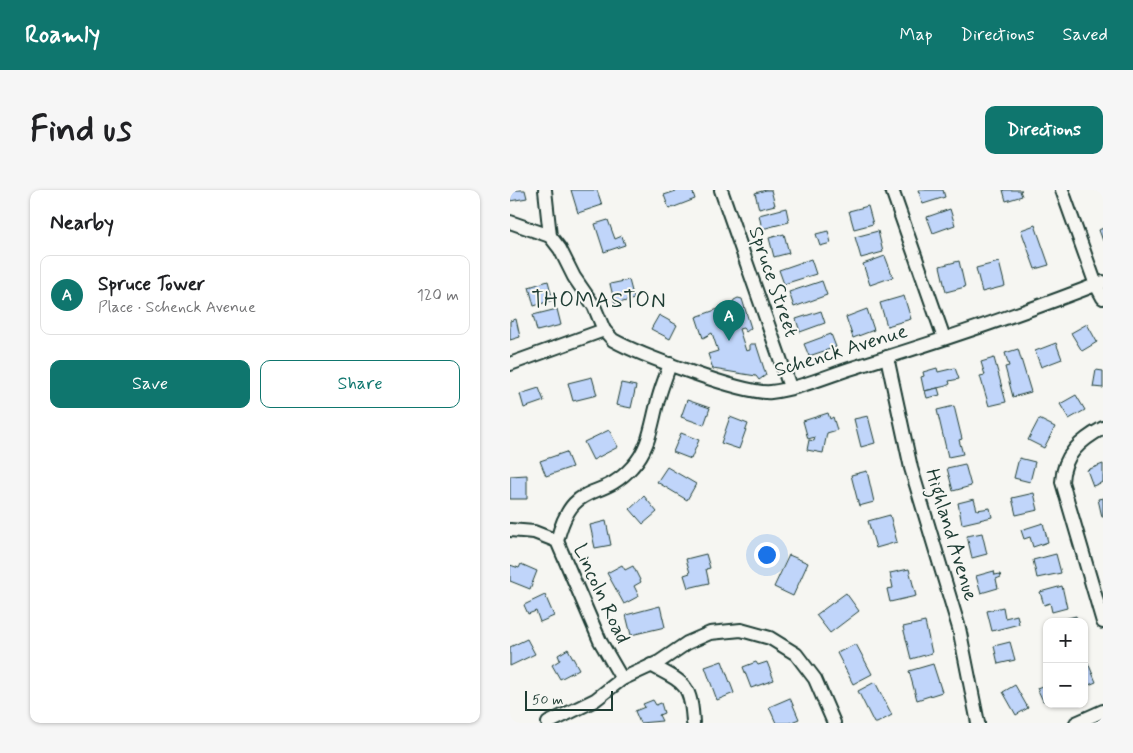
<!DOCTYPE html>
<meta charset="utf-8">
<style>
:root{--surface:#fff;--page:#f6f6f6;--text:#202124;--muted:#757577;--line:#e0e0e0;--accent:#0f766e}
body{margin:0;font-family:Mynerve,sans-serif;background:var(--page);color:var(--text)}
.controls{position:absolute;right:15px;bottom:15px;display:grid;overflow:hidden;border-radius:10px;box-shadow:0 1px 4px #0004}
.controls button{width:45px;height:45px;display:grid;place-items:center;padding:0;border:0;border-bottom:1px solid var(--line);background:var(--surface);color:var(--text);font:25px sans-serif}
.scale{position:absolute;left:15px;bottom:12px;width:88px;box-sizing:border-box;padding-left:5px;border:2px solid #1f3d34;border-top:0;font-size:14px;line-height:18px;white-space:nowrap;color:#1f3d34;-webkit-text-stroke:4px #f6f6f2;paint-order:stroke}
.you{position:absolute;left:256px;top:364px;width:18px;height:18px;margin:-12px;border:4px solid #fff;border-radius:50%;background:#1a73e8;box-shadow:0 0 0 8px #1a73e833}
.badge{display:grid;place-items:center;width:32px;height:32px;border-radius:50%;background:var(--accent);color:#fff;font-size:16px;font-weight:700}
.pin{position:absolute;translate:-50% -41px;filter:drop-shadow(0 1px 2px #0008)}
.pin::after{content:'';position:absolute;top:26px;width:18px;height:15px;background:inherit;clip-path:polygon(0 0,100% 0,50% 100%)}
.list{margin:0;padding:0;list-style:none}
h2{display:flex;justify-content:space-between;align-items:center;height:65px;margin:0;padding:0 20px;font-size:21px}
h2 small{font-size:16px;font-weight:400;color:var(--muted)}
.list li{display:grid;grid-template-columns:32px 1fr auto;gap:15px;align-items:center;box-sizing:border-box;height:80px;margin:0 10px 10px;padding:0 10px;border:1px solid var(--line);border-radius:10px}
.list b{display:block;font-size:19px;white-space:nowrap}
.list p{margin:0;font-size:16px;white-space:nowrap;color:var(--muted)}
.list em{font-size:16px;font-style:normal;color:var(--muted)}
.actions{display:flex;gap:10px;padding:15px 20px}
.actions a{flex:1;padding:11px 0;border:1px solid var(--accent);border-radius:10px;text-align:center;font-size:18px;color:var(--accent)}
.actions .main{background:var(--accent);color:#fff}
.map{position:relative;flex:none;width:593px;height:533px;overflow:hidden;border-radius:10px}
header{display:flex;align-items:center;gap:30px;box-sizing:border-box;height:70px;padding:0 25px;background:var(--accent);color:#fff}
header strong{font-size:24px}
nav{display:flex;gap:28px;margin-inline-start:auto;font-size:18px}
.intro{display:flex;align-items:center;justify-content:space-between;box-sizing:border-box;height:120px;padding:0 30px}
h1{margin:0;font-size:35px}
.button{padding:12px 22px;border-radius:10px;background:var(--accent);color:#fff;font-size:18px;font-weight:700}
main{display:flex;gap:30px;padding:0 30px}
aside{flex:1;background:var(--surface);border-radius:10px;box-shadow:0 1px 4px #0004}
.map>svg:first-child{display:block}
.building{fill:#c0d5fa;stroke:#1f3d34}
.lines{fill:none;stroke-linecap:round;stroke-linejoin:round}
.minor-casing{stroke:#1f3d34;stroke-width:16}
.minor{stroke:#f6f6f2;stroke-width:12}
.labels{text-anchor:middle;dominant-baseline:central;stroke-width:4;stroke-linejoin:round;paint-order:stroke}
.street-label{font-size:20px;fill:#1f3d34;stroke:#f6f6f2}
.quarter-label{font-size:22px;letter-spacing:1px;fill:#1f3d34;stroke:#f6f6f2}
</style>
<header>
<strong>Roamly</strong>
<nav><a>Map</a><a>Directions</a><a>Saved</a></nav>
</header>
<div class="intro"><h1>Find us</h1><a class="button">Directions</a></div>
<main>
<aside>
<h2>Nearby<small></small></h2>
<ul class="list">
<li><span class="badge">A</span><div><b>Spruce Tower</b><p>Place · Schenck Avenue</p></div><em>120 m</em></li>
</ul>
<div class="actions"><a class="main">Save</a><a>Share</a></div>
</aside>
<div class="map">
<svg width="593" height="533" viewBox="0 0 593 533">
<rect width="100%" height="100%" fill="#f6f6f2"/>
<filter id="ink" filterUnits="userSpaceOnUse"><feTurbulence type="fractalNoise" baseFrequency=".02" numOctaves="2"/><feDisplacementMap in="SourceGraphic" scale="10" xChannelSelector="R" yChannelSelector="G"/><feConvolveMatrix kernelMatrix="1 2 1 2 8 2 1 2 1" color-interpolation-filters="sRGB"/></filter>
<g filter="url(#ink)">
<g class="building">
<path d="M0 0H15L17 8 0 11Z"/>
<path d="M61 0H87L92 15 68 23Z"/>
<path d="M169 0H182L185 9 159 19 154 5Z"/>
<path d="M256 0H261L265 15 249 19 245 3Z"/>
<path d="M408 0H433L435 7 413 14Z"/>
<path d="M493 0H512L510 1 512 6 496 11Z"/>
<path d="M358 16 363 34 344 39 339 21Z"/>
<path d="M276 18 279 32 252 39 249 25Z"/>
<path d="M440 19 445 35 423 43 417 27Z"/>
<path d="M98 30 105 49 112 46 115 55 94 62 85 34Z"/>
<path d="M525 35 539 75 525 79 511 40Z"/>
<path d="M593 38V51L589 40Z"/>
<path d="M318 41 321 53 310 56 306 44Z"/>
<path d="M368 41 373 62 351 68 345 47Z"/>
<path d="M274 44 279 63 264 67 259 48Z"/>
<path d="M375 66 383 87 360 95 353 74Z"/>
<path d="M301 69 306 84 274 94 269 80Z"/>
<path d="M449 71 455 97 436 102 430 76Z"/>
<path d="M489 72 495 96 472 102 466 78Z"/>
<path d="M119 90 124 109 105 114 100 94Z"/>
<path d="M38 91 43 110 24 116 19 97Z"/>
<path d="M312 91 317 105 284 117 279 102Z"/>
<path d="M394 106 401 129 377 136 370 113Z"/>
<path d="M228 108 232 109 241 138 236 142 233 138 229 139 236 161 240 160V154H246L256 185 249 190 246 186 203 179 198 164 208 161 202 143 193 148 186 127 222 114 224 110Z"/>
<path d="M47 119 51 135 27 141 23 125Z"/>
<path d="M357 119 364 140 343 148 336 127Z"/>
<path d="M311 121 315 133 290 142 286 129Z"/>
<path d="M149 125 167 135 160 149 141 139Z"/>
<path d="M6 129 10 147 0 150V131Z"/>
<path d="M577 134 587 152 572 161 561 143Z"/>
<path d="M321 144 326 157 299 166 294 154Z"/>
<path d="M546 153 552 169 531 177 525 161Z"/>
<path d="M508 159 521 202 503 207 495 177 499 176 495 163Z"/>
<path d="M484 168 496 212 479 216 470 186 475 185 471 172Z"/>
<path d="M427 178 428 182 445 178 449 189 439 191 440 194 436 196 414 201 411 187 414 186 413 182Z"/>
<path d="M586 180 593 181V198L583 197Z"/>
<path d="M82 187 87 205 63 211 58 193Z"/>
<path d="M111 193 126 196 121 218 106 215Z"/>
<path d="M29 198 34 211 14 218 10 204Z"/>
<path d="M428 198 430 205 417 208 415 201Z"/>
<path d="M566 205 575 220 559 229 550 214Z"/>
<path d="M177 210 200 218 194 235 171 227Z"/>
<path d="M444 216 452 249 449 250 453 264 438 267 427 220Z"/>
<path d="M318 223 320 229 323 227 327 240 317 243 313 263 297 260 299 250 304 251 305 247 298 249 293 231Z"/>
<path d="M358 226 365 253 351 257 344 229Z"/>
<path d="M220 227 238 234 229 259 211 253Z"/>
<path d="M529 229 545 237 534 258 518 250Z"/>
<path d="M99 240 108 257 83 270 74 252Z"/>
<path d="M171 243 189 250 181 269 163 262Z"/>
<path d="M56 262 62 277 36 286 30 271Z"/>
<path d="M509 268 525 272 520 292 504 288Z"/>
<path d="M455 274 461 296 443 301 437 278Z"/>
<path d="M593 274V292L583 296 577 280Z"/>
<path d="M157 277 186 294 177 310 147 292Z"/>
<path d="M357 281 364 312 349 316 341 285Z"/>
<path d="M17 285V309H0V286Z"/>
<path d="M524 303 528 320 506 325 502 308Z"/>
<path d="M134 306 147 322 133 334 120 319Z"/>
<path d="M593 308V327H592L588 309Z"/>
<path d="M464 309 467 320 480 318 482 327 452 334 448 313Z"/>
<path d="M380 325 387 352 366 358 358 331Z"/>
<path d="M96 331 101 355 85 358 80 335Z"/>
<path d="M533 333 538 352 523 357 520 347 514 349 511 340Z"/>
<path d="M472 343 477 364 462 368 457 346Z"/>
<path d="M196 364 200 378 196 379 199 393 178 398 174 385 180 383 176 369Z"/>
<path d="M546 364 551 383 527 388 523 370Z"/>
<path d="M279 365 298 373 283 406 264 397Z"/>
<path d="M11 374 27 381 20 399 0 391V375L9 378Z"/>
<path d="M112 375 115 380 123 376 131 392 124 396 129 406 114 414 97 383Z"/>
<path d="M399 379 406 406 380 412 377 399 383 398 380 383Z"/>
<path d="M484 381 485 385 490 384 491 387 486 389 488 398 471 403 466 386Z"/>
<path d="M552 396 557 418 542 422 540 413 534 415 530 402Z"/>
<path d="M336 403 349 421 320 443 306 425Z"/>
<path d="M35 405 44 426 30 432 26 421 18 424 14 415Z"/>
<path d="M150 416 155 437 121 445 116 425Z"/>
<path d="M493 417 495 428 507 425 509 434 482 441 477 421Z"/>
<path d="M566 426 567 432H542Z"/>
<path d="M415 432 422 463 401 469 393 437Z"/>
<path d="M17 449 25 464 0 476V457Z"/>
<path d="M500 452 505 470 488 474 484 456Z"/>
<path d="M346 454 362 484 343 494 327 463Z"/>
<path d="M58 459 69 479 50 489 42 475 50 470 48 465Z"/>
<path d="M212 471 224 503 207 510 195 477Z"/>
<path d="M246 472 248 475 257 472 264 490 241 498 233 477Z"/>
<path d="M578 473 586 492 574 497V474Z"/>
<path d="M423 474 432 502 407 510 399 481Z"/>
<path d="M365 492 382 525 367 533H364L348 501Z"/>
<path d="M537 494V510L533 511 527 498Z"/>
<path d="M505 495 518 518 506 525 493 502Z"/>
<path d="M280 508 289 529 279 533H266L259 517Z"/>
<path d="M143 510 146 515 151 513 154 523 149 525 152 531 130 533 125 521 135 517 133 514Z"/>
</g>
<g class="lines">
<g class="minor-casing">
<g id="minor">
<path d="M35 0 40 46 50 59 64 87 84 116 94 140 103 150C128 164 235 205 261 202 290 199 324 183 352 175 433 150 514 123 593 92"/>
<path d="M211 0 280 197"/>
<path d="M382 0 434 148"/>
<path d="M552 0 586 95 593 108"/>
<path d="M0 32 40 46"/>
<path d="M377 167 401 278 449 438 468 533"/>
<path d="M0 174 94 140"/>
<path d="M593 238C571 250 553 265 552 292L593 432"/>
<path d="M0 340 24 342 47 351 90 451 112 489"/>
<path d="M47 351C63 287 89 314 122 277 139 259 141 237 147 214 150 200 156 187 160 174"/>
<path d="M141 475C174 493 181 493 183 533"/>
<path d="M38 533 85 510 112 489 149 472 177 453 200 443 231 440 260 448 286 464 305 489 324 533"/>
<path d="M566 533 593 521"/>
</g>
</g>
<use href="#minor" class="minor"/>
</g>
</g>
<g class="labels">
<g class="street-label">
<text transform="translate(263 92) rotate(71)">Spruce Street</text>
<text transform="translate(331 161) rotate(-17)">Schenck Avenue</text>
<text transform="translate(441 345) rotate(73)">Highland Avenue</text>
<text transform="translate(91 404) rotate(65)">Lincoln Road</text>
</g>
<g class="quarter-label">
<text x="89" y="111">THOMASTON</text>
</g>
</g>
</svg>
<div class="controls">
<button>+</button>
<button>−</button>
</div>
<div class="scale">50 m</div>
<div class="you"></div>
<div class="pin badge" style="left:219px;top:151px">A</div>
</div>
</main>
